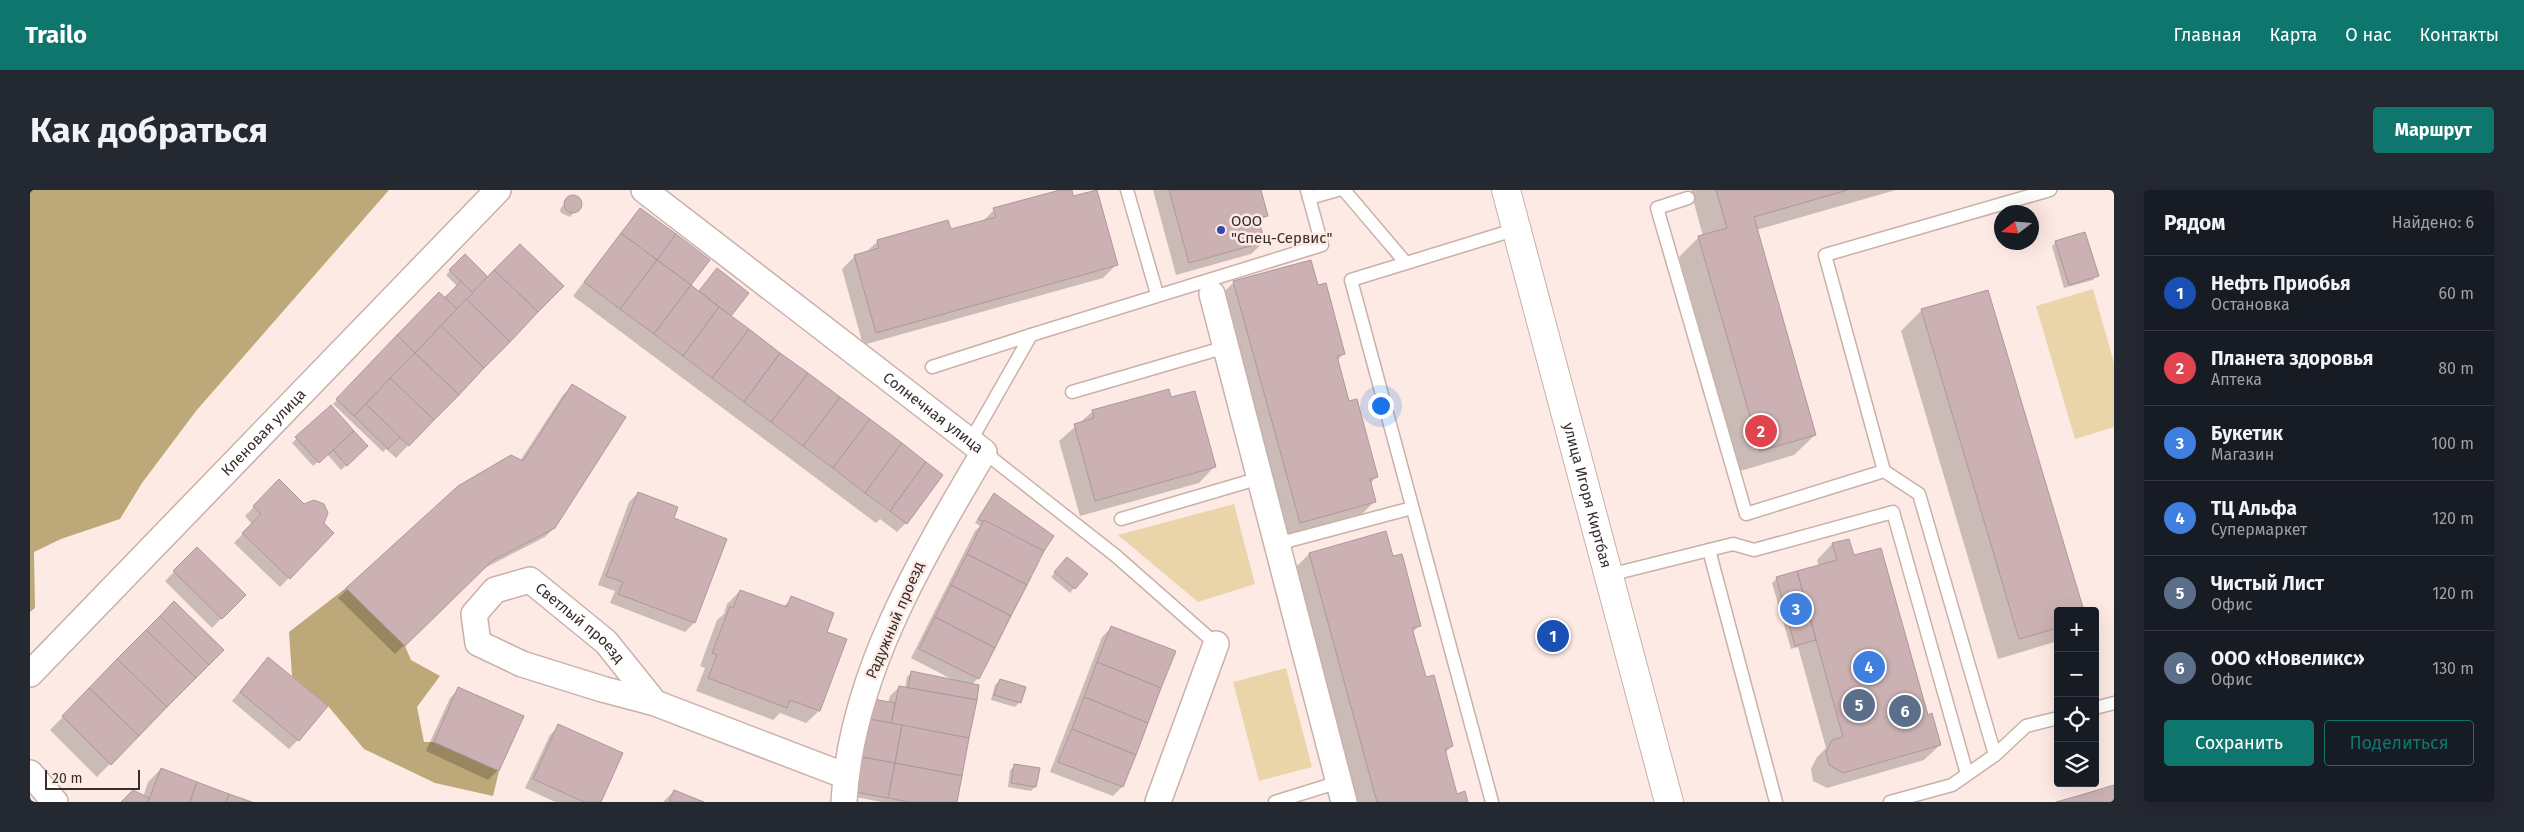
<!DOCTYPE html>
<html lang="ru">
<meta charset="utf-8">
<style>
:root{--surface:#171b24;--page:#242831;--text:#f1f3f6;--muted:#9ea1a6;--line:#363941;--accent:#0f766e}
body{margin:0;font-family:"Fira Sans",sans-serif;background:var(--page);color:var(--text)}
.controls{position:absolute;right:15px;bottom:15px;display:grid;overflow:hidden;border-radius:5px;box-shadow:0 5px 20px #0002}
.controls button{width:45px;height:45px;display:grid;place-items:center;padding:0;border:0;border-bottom:1px solid var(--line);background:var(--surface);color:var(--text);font:25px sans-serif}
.compass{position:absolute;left:1964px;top:15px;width:45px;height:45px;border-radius:50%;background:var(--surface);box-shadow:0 5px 20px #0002;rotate:254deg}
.scale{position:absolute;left:15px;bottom:12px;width:95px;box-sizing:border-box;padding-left:5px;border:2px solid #372e2b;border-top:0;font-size:14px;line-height:18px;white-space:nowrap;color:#372e2b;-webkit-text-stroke:4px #feeae4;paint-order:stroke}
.you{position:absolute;left:1350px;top:215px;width:18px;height:18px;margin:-12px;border:4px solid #fff;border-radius:50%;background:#1a73e8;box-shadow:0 0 0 8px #1a73e833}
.badge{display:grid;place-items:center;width:32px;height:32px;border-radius:50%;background:var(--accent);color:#fff;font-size:16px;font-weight:700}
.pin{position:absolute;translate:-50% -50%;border:2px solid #fff;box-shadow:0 1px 5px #0006}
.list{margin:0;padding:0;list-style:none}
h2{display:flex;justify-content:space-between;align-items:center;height:65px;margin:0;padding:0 20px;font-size:21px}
h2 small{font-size:16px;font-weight:400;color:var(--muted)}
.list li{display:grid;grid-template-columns:32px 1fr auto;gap:15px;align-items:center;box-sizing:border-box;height:75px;padding:0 20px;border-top:1px solid var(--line)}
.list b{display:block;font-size:19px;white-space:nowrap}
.list p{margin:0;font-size:16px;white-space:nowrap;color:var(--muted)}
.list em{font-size:16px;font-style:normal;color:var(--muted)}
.actions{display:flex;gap:10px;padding:15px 20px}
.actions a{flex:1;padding:11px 0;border:1px solid var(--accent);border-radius:5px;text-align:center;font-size:18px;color:var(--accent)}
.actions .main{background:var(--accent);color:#fff}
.icon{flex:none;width:28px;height:28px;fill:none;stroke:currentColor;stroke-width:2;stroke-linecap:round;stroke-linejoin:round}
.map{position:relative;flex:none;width:2084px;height:612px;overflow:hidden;border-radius:5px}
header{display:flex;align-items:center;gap:30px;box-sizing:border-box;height:70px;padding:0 25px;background:var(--accent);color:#fff}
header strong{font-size:24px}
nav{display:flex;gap:28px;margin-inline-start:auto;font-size:18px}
.intro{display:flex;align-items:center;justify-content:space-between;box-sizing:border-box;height:120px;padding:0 30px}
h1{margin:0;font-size:35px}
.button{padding:12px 22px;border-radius:5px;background:var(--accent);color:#fff;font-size:18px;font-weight:700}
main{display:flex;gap:30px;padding:0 30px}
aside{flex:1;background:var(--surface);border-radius:5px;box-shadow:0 5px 20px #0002}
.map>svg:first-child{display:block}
.green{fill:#e9d5a9}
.forest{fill:#bda879}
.shadow{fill:#0003}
.building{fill:#cbb1b4;stroke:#af9699}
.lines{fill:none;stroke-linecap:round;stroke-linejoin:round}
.lane-casing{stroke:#c9b1aa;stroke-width:15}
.street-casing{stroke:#c9b1aa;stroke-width:28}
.secondary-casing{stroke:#c9b1aa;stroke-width:30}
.lane{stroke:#fff;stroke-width:12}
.street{stroke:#fff;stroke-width:25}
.secondary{stroke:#fff;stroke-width:28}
.poi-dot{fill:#3447b9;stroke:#feeae4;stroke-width:2}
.labels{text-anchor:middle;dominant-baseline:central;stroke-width:5;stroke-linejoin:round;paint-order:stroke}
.poi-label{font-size:15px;fill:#372e2b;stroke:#feeae4;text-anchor:start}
.street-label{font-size:15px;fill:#372e2b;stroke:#feeae4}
</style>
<header>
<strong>Trailo</strong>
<nav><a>Главная</a><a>Карта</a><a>О нас</a><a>Контакты</a></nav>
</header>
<div class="intro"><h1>Как добраться</h1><a class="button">Маршрут</a></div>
<main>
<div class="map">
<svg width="2084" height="612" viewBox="0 0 2084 612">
<rect width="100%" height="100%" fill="#feeae4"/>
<g class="green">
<path d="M2063 99 2084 173V237L2045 249 2006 116Z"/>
<path d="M1204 314 1225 394 1168 412 1088 345Z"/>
<path d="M1256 478 1282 577 1229 591 1203 492Z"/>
</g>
<g class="forest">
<path d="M0 0H359L166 221 112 293 90 329 31 349 4 362 5 418 0 422Z"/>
<path d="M316 398 375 456 381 470 410 486 387 517 394 552H404L469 581 463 606 405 593 334 559 298 516 262 486 259 442Z"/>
</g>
<g class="shadow">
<path d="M1035 0H1040L1043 7 1086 75 1073 88 833 155 812 79 825 66 835 63 848 51 920 41 952 32 964 20Z"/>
<path d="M1123 0H1230L1237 25 1229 34 1234 52 1221 64 1146 85Z"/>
<path d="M1662 0H1866L1726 40 1785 245 1764 265 1710 281 1649 67 1669 47 1673 46 1661 2Z"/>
<path d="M541 6 550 10 551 14 540 27 531 23 530 19Z"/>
<path d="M610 19 659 95 668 102 687 80 700 126 876 333 867 342 850 329 846 333 543 106Z"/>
<path d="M2026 52 2067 85 2063 90 2034 98 2022 56Z"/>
<path d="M435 66 458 88 532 96 366 268 356 259 353 262 303 214 359 155 427 96 416 85Z"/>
<path d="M1204 92 1287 96 1314 163 1307 171 1318 213 1347 286 1340 294 1344 312 1329 327 1254 348 1188 108Z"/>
<path d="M1957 101 2028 421V451L1968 469 1871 141 1891 121Z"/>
<path d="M542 196 524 338 515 347 451 380 365 464 308 408 428 297 490 271 533 205Z"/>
<path d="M1141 209 1184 277 1169 293 1050 326 1029 251 1063 221Z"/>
<path d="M301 217 332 261 311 280 297 264 283 276 262 253Z"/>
<path d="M249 291 303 343 250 397 204 353 222 334 215 326Z"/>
<path d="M608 303 642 329 664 433 655 442 580 413 585 401 568 395 599 312Z"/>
<path d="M964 304 1013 360 948 488 942 495 926 612H851L821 606 839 515 858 513 860 506 869 497 875 498 877 487 881 483 925 491 881 468 945 341 950 336 945 333Z"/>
<path d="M1802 354 1823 367 1910 555 1894 570 1797 598 1783 591 1781 579 1787 567 1796 558 1768 457 1761 459 1742 393 1747 388 1789 377 1787 370Z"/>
<path d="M167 359 214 405 182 438 135 391Z"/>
<path d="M1279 364 1363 368 1390 435 1382 443 1395 488 1422 556 1415 563 1426 605 1437 612H1327L1264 379Z"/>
<path d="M1033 373 1044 398 1040 403 1021 387Z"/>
<path d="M710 401 753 417 762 408 796 442 789 521 776 533 750 523 743 530 666 501 675 478 670 476 687 430 694 424 697 414Z"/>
<path d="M144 413 192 460 67 587 20 540Z"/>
<path d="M1082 437 1144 462 1092 597 1083 606 1020 582 1072 447Z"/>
<path d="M229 478 268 550 259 559 202 511Z"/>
<path d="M970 490 990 512 985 517 961 510 965 495Z"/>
<path d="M429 499 492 527 468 580 458 590 396 561 420 508Z"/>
<path d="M529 536 570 612H525L495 598 520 545Z"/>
<path d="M985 576 1005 597 1001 601 978 597 980 580Z"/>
<path d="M131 579 217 612H93L113 607 118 592Z"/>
<path d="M644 601 671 612H633Z"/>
</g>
<g class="building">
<path d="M1030 0H1042L1043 6 1067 0 1088 75 846 143 824 65 849 58 847 50 918 30 921 39 966 27 963 18Z"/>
<path d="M1139 0H1231L1238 26 1228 28 1235 52 1159 73Z"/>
<path d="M1686 0H1818L1724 27 1786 245 1730 261 1668 46 1697 38Z"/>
<circle cx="543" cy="14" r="9"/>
<path d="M610 18 646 44 627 70 591 43Z"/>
<path d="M2055 42 2069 86 2039 95 2025 51Z"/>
<path d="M591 43 627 70 590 119 554 92Z"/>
<path d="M646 44 680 70 661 95 627 70Z"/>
<path d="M490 54 534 96 508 122 464 80Z"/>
<path d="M435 64 458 87 443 103 419 80Z"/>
<path d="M627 70 661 95 624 144 590 119Z"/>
<path d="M1281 70 1288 95 1296 93 1315 164 1307 166 1319 211 1327 209 1348 287 1340 289 1346 312 1270 333 1203 91Z"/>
<path d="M687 78 719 103 701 126 669 101Z"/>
<path d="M464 80 508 122 480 152 436 109Z"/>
<path d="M431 91 443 103 427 119 415 108Z"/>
<path d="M661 95 689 117 653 166 624 144Z"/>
<path d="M1958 100 2054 421H2028V438L1989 449 1891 119Z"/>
<path d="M409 102 427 119 385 163 367 145Z"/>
<path d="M436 109 480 152 454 178 411 136Z"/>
<path d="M689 117 719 139 682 188 653 166Z"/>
<path d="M411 136 454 178 429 205 385 163Z"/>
<path d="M719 139 750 163 714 212 682 188Z"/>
<path d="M367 145 385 163 324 226 306 209Z"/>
<path d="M385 163 429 205 404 230 360 188Z"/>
<path d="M750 163 778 183 741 232 714 212Z"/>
<path d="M778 183 810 207 773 256 741 232Z"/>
<path d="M360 188 404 230 379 256 336 214Z"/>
<path d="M542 194 596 227 525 338 462 371 375 456 316 398 428 296 481 265 493 271Z"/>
<path d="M1139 199 1141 207 1165 201 1186 277 1065 311 1044 234 1064 228 1062 220Z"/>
<path d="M810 207 840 229 803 278 773 256Z"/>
<path d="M336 214 370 247 358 259 324 226Z"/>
<path d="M301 215 324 241 289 273 265 247Z"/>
<path d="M840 229 872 253 835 303 803 278Z"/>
<path d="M324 241 338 256 317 276 303 260Z"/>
<path d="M872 253 896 272 860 321 835 303Z"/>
<path d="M896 272 913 285 877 334 860 321Z"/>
<path d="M249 289 274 314 284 310 294 314 298 323 294 333 304 343 260 389 212 343 231 324 223 316Z"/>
<path d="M608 302 648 317 644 328 697 349 665 433 588 404 593 392 576 386Z"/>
<path d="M964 303 1024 346 1014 361 948 329Z"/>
<path d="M954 330 1014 361 997 395 937 364Z"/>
<path d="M1356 341 1363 366 1372 364 1391 436 1382 438 1396 487 1404 485 1423 556 1415 559 1427 604 1435 601 1438 612H1347L1279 363Z"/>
<path d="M1819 349 1824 365 1851 358 1898 525 1902 523 1911 555 1813 583 1799 575 1796 562 1802 550 1813 547 1767 381 1807 370 1802 353Z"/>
<path d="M167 357 216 405 192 429 143 381Z"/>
<path d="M937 364 997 395 981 426 921 395Z"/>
<path d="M1037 367 1058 384 1045 399 1024 382Z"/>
<path d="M1767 381 1786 450 1765 456 1746 387Z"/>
<path d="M921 395 981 426 965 458 905 427Z"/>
<path d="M710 400 757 417 761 406 804 423 797 442 817 449 790 521 760 510 757 518 678 488 687 465 682 463 700 416 703 418Z"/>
<path d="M144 411 194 460 179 475 130 426Z"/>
<path d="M130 426 179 475 166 488 116 440Z"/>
<path d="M905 427 965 458 949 489 889 459Z"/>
<path d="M1081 436 1146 461 1131 498 1067 472Z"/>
<path d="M116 440 166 488 137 517 87 469Z"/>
<path d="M238 467 298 516 269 551 210 502Z"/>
<path d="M87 469 137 517 109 546 59 498Z"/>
<path d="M1067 472 1131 498 1118 533 1054 507Z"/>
<path d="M881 481 949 495 947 510 878 498Z"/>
<path d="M970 489 996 497 991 513 964 505Z"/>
<path d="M869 496 947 510 939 548 861 534Z"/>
<path d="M428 497 494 526 469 581 404 552Z"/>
<path d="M59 498 109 546 81 575 32 526Z"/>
<path d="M1054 507 1118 533 1106 565 1042 539Z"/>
<path d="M843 509 865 513 861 534 839 529Z"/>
<path d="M839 529 872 535 865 573 832 567Z"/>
<path d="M528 534 593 563 571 612H554L503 589Z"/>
<path d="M872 535 939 548 932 586 865 573Z"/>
<path d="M1042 539 1106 565 1093 597 1028 572Z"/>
<path d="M832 567 865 573 858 608 825 602Z"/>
<path d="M865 573 932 586 927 612H878L858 608Z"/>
<path d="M984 574 1010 578 1006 597 981 593Z"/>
<path d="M131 578 167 592 160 612H118Z"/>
<path d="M167 592 199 604 196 612H160Z"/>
<path d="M2084 595V612H2026L2051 605Z"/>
<path d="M103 600 119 608 118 612H91Z"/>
<path d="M644 600 674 612H639Z"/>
<path d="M199 604 222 612H196Z"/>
</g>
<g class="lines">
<g class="lane-casing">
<g id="lane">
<path d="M1097 0 1127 104"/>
<path d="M1314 0 1376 73"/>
<path d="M1279 8 1308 0"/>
<path d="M1658 8 1627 18 1716 324 1854 281"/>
<path d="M902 177 1001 145"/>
<path d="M1042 202 1196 157"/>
<path d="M940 252 1001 145 1292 55 1277 0"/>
<path d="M954 262 1086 366 1186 454"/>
<path d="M1091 329 1230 288"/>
<path d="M1247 354 1382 318"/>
<path d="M1679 360 1746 612"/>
<path d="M1579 385 1703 354 1724 360 1863 322 1937 584"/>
<path d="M2065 518 2084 513"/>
<path d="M1965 565 1889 304 1854 281 1795 65 2020 0"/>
<path d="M1245 612 1309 592"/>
<path d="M1462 612 1321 90 1487 39"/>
<path d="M1860 612 1922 595 1965 565 1996 536 2028 528"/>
</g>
</g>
<g class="street-casing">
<g id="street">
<path id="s1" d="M614 0 954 262C891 369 821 485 814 612"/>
<path d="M1182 104 1314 612"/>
<path id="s2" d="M0 484 468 0"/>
<path id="s3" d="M625 513 572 499 492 474 448 453 444 424 465 400 500 390 576 452 625 513 816 586"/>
<path d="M0 583 25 612"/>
<path d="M1128 612 1186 454"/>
</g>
</g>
<g class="secondary-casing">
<g id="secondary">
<path id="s4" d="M1476 0 1639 612"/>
</g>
</g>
<use href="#lane" class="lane"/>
<use href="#street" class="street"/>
<use href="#secondary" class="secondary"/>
</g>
<circle class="poi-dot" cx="1191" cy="40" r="5"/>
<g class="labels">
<g class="poi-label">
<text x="1201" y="31">ООО<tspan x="1201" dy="17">"Спец-Сервис"</tspan></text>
</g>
<g class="street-label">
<text stroke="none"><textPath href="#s1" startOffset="365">Солнечная улица</textPath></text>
<text stroke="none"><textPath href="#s2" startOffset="336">Кленовая улица</textPath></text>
<text stroke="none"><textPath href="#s4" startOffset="316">улица Игоря Киртбая</textPath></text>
<text transform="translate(865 430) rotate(-67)">Радужный проезд</text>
<text stroke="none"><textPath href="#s3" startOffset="351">Светлый проезд</textPath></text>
</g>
</g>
</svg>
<div class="controls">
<button>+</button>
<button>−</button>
<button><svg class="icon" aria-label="locate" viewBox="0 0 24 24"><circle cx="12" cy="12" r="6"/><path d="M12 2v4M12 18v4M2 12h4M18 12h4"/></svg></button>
<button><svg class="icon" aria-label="layers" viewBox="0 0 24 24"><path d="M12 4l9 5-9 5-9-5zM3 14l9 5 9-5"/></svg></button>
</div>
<svg class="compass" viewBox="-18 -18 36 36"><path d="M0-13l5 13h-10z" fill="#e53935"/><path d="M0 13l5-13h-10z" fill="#9ea1a6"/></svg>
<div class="scale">20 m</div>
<div class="you"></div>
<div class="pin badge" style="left:1523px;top:446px;background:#1a4fb4">1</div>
<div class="pin badge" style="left:1731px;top:241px;background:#e0444e">2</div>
<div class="pin badge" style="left:1766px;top:419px;background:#3f7fe0">3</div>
<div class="pin badge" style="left:1839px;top:477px;background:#3f7fe0">4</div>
<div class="pin badge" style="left:1829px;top:515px;background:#5c6f8a">5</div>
<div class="pin badge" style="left:1875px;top:521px;background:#5c6f8a">6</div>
</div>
<aside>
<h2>Рядом<small>Найдено: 6</small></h2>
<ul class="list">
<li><span class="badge" style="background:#1a4fb4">1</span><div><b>Нефть Приобья</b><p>Остановка</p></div><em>60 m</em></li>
<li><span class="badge" style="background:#e0444e">2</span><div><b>Планета здоровья</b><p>Аптека</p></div><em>80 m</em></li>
<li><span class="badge" style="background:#3f7fe0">3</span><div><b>Букетик</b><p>Магазин</p></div><em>100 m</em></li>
<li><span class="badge" style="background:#3f7fe0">4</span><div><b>ТЦ Альфа</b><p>Супермаркет</p></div><em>120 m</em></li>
<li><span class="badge" style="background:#5c6f8a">5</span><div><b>Чистый Лист</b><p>Офис</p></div><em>120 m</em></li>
<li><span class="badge" style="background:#5c6f8a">6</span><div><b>ООО «Новеликс»</b><p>Офис</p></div><em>130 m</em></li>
</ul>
<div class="actions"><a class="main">Сохранить</a><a>Поделиться</a></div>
</aside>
</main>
